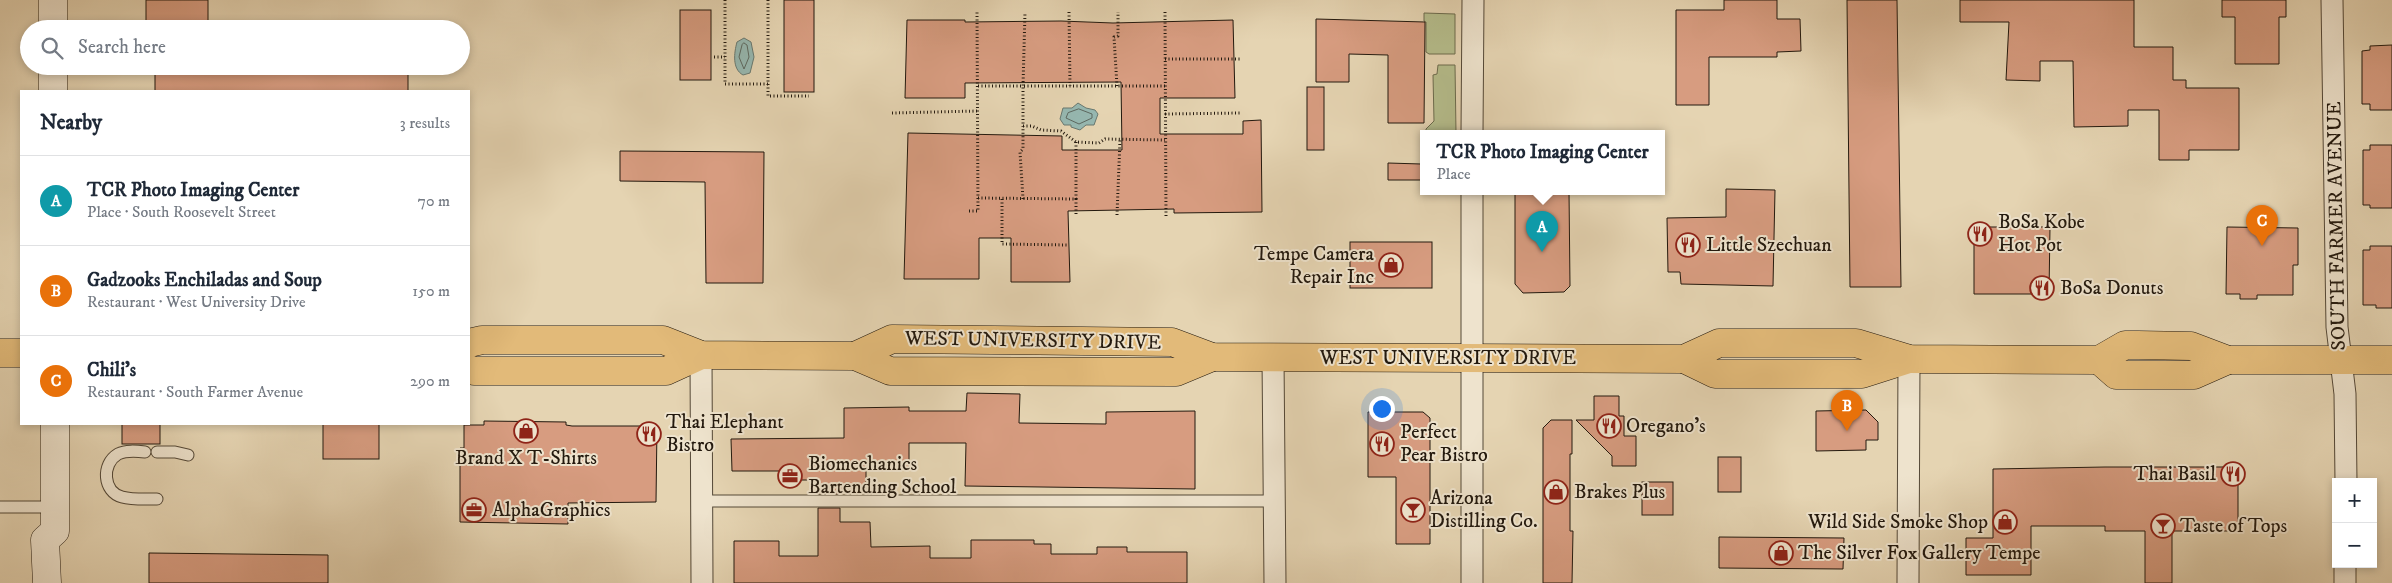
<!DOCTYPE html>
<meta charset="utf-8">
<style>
:root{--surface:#fff;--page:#f2f2f3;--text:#1f2937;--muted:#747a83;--line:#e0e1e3;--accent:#7c3aed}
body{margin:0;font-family:"IM FELL DW Pica",serif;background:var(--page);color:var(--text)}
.controls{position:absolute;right:15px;bottom:15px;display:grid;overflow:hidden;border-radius:0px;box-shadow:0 2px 8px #0003}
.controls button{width:45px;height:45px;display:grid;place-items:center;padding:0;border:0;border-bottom:1px solid var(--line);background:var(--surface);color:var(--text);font:25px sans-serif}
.you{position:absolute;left:1381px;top:408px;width:18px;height:18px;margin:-12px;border:4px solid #fff;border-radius:50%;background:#1a73e8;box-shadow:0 0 0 8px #1a73e833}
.badge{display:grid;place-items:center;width:32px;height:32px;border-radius:50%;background:var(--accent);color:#fff;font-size:16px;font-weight:700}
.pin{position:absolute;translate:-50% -41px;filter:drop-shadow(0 1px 2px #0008)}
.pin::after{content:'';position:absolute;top:26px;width:18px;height:15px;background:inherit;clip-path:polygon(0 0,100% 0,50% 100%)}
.popup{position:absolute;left:1420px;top:130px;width:245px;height:65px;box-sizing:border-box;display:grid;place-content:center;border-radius:0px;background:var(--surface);filter:drop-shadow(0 1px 4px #0005);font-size:16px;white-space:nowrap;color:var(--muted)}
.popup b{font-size:19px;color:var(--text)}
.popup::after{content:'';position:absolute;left:50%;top:100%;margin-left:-10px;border:10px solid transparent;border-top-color:var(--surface)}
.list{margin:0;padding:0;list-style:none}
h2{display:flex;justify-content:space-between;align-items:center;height:65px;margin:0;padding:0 20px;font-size:21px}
h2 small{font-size:16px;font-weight:400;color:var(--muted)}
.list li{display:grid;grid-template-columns:32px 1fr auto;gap:15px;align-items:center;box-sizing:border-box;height:90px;padding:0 20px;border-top:1px solid var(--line)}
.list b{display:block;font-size:19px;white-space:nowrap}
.list p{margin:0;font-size:16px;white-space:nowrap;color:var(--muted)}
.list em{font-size:16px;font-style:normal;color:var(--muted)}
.icon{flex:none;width:28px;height:28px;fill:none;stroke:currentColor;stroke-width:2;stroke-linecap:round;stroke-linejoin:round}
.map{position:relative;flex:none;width:2392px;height:583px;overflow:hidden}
.search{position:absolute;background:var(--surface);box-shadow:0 2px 8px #0003;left:20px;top:20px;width:450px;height:55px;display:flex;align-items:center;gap:12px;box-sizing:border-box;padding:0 18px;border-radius:28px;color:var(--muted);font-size:19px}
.panel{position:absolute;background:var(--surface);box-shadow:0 2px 8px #0003;left:20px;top:90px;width:450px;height:335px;border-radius:0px}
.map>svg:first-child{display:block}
.green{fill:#b5bd8c;stroke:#6c6b4d}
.water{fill:#96b8b1;stroke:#687870}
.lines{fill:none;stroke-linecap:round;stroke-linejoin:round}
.shore{stroke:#5c6860;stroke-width:1}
.building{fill:#d79c80;stroke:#23190e}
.lane-casing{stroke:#544837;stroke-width:13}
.street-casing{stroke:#544837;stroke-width:23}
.secondary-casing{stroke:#23190e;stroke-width:29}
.primary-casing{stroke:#23190e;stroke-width:29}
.path{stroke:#23190e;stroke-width:3;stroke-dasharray:1 2.5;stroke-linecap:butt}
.lane{stroke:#eee3cd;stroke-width:11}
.street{stroke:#eee3cd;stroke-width:21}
.secondary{stroke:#eee3cd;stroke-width:28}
.primary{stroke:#e2ba79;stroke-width:28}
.labels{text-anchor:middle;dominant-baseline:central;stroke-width:4;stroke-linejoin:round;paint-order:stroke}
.poi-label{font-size:20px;fill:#23190e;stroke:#eee3cd;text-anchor:start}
.street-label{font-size:20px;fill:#23190e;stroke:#eee3cd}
</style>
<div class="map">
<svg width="2392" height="583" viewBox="0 0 2392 583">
<rect width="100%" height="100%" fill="#e5d4b2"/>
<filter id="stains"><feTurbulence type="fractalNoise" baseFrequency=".004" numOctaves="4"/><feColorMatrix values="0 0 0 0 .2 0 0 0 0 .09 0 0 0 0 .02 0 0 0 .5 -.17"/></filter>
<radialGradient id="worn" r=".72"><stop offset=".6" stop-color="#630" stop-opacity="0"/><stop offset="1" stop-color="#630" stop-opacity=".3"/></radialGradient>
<g class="green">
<path d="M1424 13 1455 14V54H1429L1426 52V22L1424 21Z"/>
<path d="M1438 65H1455L1456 133H1426V129L1434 121 1433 75 1437 74Z"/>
</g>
<g class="water">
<path d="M744 38 751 42 754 57 750 73 743 75C732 69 734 53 737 42Z"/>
<path d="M1078 103 1086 108 1095 110 1098 114 1094 125H1086L1080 130 1071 127V125H1064L1060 119 1063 108H1072Z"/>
</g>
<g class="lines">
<g class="shore">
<path d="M744 43 747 45 749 57 744 69 739 57 742 45Z"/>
<path d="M1079 109 1092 114V118L1079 124 1066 118 1068 113Z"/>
</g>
</g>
<g class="building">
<rect x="146" y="0" width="62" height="29"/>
<rect x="784" y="0" width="30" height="92"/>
<path d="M1724 0H1777V19H1800L1801 51 1777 52V57H1709V105H1676V10H1724Z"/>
<path d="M1847 0H1897L1901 287H1850Z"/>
<path d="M1960 0H2134V47H2173V80H2186V88H2239V150H2189V160H2159V110H2128V126L2074 127 2073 61H2040V81L2006 80 2009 22H1960Z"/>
<path d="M2222 0H2286V17H2279V64H2235V17H2222Z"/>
<rect x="680" y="10" width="31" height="70"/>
<path d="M1316 19 1425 22 1424 123H1388V55L1349 54V82H1316Z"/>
<path d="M907 20H965V22L1061 21 1113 23 1233 20 1235 98H1160V134H1243V121L1261 120 1262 212 1174 213V209L1068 211 1070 282H1011V238H979V279H904L908 133 1062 136V150H1122L1121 82 965 83V98H905Z"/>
<path d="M2392 45V110H2370V104H2362V51L2370 50V46Z"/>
<rect x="155" y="66" width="253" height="25"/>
<rect x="1307" y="87" width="17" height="63"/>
<path d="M2370 145H2392V208H2370V205H2363V150H2370Z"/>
<path d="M620 151 764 152 763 283H706L705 182 620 181Z"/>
<path d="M1388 163 1421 164V180H1388Z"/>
<path d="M1726 189 1775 190 1773 286 1681 284 1680 272H1668L1667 218 1726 217Z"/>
<path d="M1515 191H1569L1570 286 1564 292 1523 293 1515 284Z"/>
<path d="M1974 227H2050L2049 294H1974Z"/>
<path d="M2227 227 2298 228V265H2293V295H2257V299H2240V294H2226Z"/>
<rect x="1350" y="242" width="82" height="46"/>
<path d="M2370 246H2392V308H2376V305H2363V250H2370Z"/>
<path d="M967 393 1020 394 1019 423 1106 424V412L1195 411V489L965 486 966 443H909V469H866V490H840V494H818L817 480H784V471H732L731 439 844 438V408L909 407V411H966Z"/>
<path d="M1594 396H1619V416H1624V436H1636V466H1612V456L1576 420H1594Z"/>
<path d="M1866 410 1878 422V440H1866V450L1816 451V411Z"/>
<path d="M1368 412H1423L1430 418V544H1396V477H1368Z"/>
<path d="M1551 420H1572V454H1570V531H1573L1572 583H1543V428Z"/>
<path d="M484 421 566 422V425L572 426H657L656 502 568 503V524L460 522V448H464V425H484Z"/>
<rect x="122" y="424" width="38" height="20"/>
<rect x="323" y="424" width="56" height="35"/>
<rect x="1718" y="457" width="23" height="35"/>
<path d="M2105 467H2238V531H2172V583H2145V531H2105V526H2031V575H1966V538H1993V469Z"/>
<rect x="1642" y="482" width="31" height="33"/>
<path d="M818 508H840V522H870L871 547 930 546V558H971V540H1034V544H1051V554H1097V547H1127V552H1187V583H734V541H779V556H818Z"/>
<path d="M1719 537 1844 538 1843 569 1719 568Z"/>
<path d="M149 553 328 555V583H149Z"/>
</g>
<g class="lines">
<g class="lane-casing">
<g id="lane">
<path d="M145 452C136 451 126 450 118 454 101 464 103 492 122 497 133 500 146 499 157 499"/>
<path d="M157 452H175L188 455"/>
<path d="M702 501H1275"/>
<path d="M0 507H55"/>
</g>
</g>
<g class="street-casing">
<g id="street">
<path d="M2332 0 2337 327 2345 394 2346 482"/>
<path d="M1472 133 1473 0"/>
<path d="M1472 191V583"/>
<path d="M701 355 702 583"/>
<path d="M1273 357 1275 583"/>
<path d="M2345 564V583"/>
<path d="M1908 583 1909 359"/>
</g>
</g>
<g class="secondary-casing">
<g id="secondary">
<path d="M53 0V29"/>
<path d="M53 66V91"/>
<path d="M47 583 45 540 55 531V424"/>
</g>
</g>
<g class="primary-casing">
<g id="primary">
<path d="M469 343 482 340H663L701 355 855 356 890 371 1176 372 1212 357"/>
<path d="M0 353H21"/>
<path d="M855 356 892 339 1172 342 1212 357 1684 359 1719 343H1856L1909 359 2099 360 2125 345H2138L2191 346 2228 360H2392"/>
<path d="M1684 359 1715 374H1862L1909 359"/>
<path d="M2099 360 2116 375H2194L2228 360"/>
<path d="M469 369 474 371H666L701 355"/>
</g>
</g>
<g class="path">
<path d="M725 0V84H768"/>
<path d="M768 0V96H809"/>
<path d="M1069 12 1070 86"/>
<path d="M1165 12 1166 216"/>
<path d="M714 57H725"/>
<path d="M1165 59H1241"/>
<path d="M978 86H1023L1025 12"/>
<path d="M1117 86 1114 37 1118 36V12"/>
<path d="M1165 86H1023V126H1032L1041 130 1061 131 1076 142 1099 143 1105 139 1165 140"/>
<path d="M892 113 978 111"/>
<path d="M1165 114 1241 113"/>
<path d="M978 198 1076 199V215"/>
<path d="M1002 199V244L1067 245"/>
<path d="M1023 199 1020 152 1023 149V126"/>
<path d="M1076 199V142"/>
<path d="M969 211H978L977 11"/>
<path d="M1117 215 1120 140"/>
</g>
<use href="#lane" class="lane"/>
<use href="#street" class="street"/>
<use href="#secondary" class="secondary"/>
<use href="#primary" class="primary"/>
</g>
<defs>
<g id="restaurant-ring" transform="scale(1.25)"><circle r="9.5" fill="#eee3cd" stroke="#8f2418" stroke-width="1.5"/><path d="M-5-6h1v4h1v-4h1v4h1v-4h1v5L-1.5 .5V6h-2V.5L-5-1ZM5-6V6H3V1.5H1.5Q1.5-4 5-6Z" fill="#8f2418"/></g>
<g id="shop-ring" transform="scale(1.25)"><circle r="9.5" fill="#eee3cd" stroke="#8f2418" stroke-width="1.5"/><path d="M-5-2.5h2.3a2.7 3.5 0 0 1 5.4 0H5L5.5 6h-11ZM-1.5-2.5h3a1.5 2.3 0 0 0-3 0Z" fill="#8f2418"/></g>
<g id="office-ring" transform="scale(1.25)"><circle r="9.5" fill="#eee3cd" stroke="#8f2418" stroke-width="1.5"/><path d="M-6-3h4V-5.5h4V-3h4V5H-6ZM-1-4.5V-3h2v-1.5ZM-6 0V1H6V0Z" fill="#8f2418"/></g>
<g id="bar-ring" transform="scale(1.25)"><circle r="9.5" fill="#eee3cd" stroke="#8f2418" stroke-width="1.5"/><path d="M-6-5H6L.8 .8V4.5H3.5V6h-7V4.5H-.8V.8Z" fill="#8f2418"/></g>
</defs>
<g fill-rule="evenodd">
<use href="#restaurant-ring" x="1980" y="234"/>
<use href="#restaurant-ring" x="1688" y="245"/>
<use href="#shop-ring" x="1391" y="265"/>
<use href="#restaurant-ring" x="2042" y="288"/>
<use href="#restaurant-ring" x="1609" y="426"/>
<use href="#shop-ring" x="526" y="431"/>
<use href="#restaurant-ring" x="649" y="434"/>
<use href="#restaurant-ring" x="1382" y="444"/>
<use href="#restaurant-ring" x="2233" y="474"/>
<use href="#office-ring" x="790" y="476"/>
<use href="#shop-ring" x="1556" y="492"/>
<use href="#office-ring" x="474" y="510"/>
<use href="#bar-ring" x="1413" y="510"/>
<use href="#shop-ring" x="2005" y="522"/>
<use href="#bar-ring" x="2163" y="526"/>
<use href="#shop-ring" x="1781" y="553"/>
</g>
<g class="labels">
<g class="poi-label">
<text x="1998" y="222">BoSa Kobe<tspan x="1998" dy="23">Hot Pot</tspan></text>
<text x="1706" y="245">Little Szechuan</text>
<text x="1374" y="254" text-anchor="end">Tempe Camera<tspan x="1374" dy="23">Repair Inc</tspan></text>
<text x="2060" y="288">BoSa Donuts</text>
<text x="666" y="422">Thai Elephant<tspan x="666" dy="23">Bistro</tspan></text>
<text x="1626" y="426">Oregano's</text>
<text x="1400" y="432">Perfect<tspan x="1400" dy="23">Pear Bistro</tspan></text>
<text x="526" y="458" text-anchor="middle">Brand X T-Shirts</text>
<text x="808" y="464">Biomechanics<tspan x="808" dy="23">Bartending School</tspan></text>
<text x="2216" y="474" text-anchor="end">Thai Basil</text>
<text x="1574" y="492">Brakes Plus</text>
<text x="1430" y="498">Arizona<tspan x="1430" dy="23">Distilling Co.</tspan></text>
<text x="492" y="510">AlphaGraphics</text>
<text x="1988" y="522" text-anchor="end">Wild Side Smoke Shop</text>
<text x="2180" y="526">Taste of Tops</text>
<text x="1798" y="553">The Silver Fox Gallery Tempe</text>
</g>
<g class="street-label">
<text transform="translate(2337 226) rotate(-91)">SOUTH FARMER AVENUE</text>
<text transform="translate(1033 341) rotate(1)">WEST UNIVERSITY DRIVE</text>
<text x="1448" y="358">WEST UNIVERSITY DRIVE</text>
</g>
</g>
<rect width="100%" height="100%" filter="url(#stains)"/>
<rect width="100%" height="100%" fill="url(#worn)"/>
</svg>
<div class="controls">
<button>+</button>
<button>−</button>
</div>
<div class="you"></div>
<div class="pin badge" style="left:1542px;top:252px;background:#0f9aa8">A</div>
<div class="popup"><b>TCR Photo Imaging Center</b>Place</div>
<div class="pin badge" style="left:1847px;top:431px;background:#e8710a">B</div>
<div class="pin badge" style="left:2262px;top:246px;background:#e8710a">C</div>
<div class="search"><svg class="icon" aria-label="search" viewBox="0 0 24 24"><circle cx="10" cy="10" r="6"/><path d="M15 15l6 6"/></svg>Search here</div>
<section class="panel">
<h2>Nearby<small>3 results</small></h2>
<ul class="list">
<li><span class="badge" style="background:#0f9aa8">A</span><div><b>TCR Photo Imaging Center</b><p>Place · South Roosevelt Street</p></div><em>70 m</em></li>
<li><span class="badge" style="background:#e8710a">B</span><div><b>Gadzooks Enchiladas and Soup</b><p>Restaurant · West University Drive</p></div><em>150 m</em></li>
<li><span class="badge" style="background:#e8710a">C</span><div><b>Chili's</b><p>Restaurant · South Farmer Avenue</p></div><em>290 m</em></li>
</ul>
</section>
</div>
